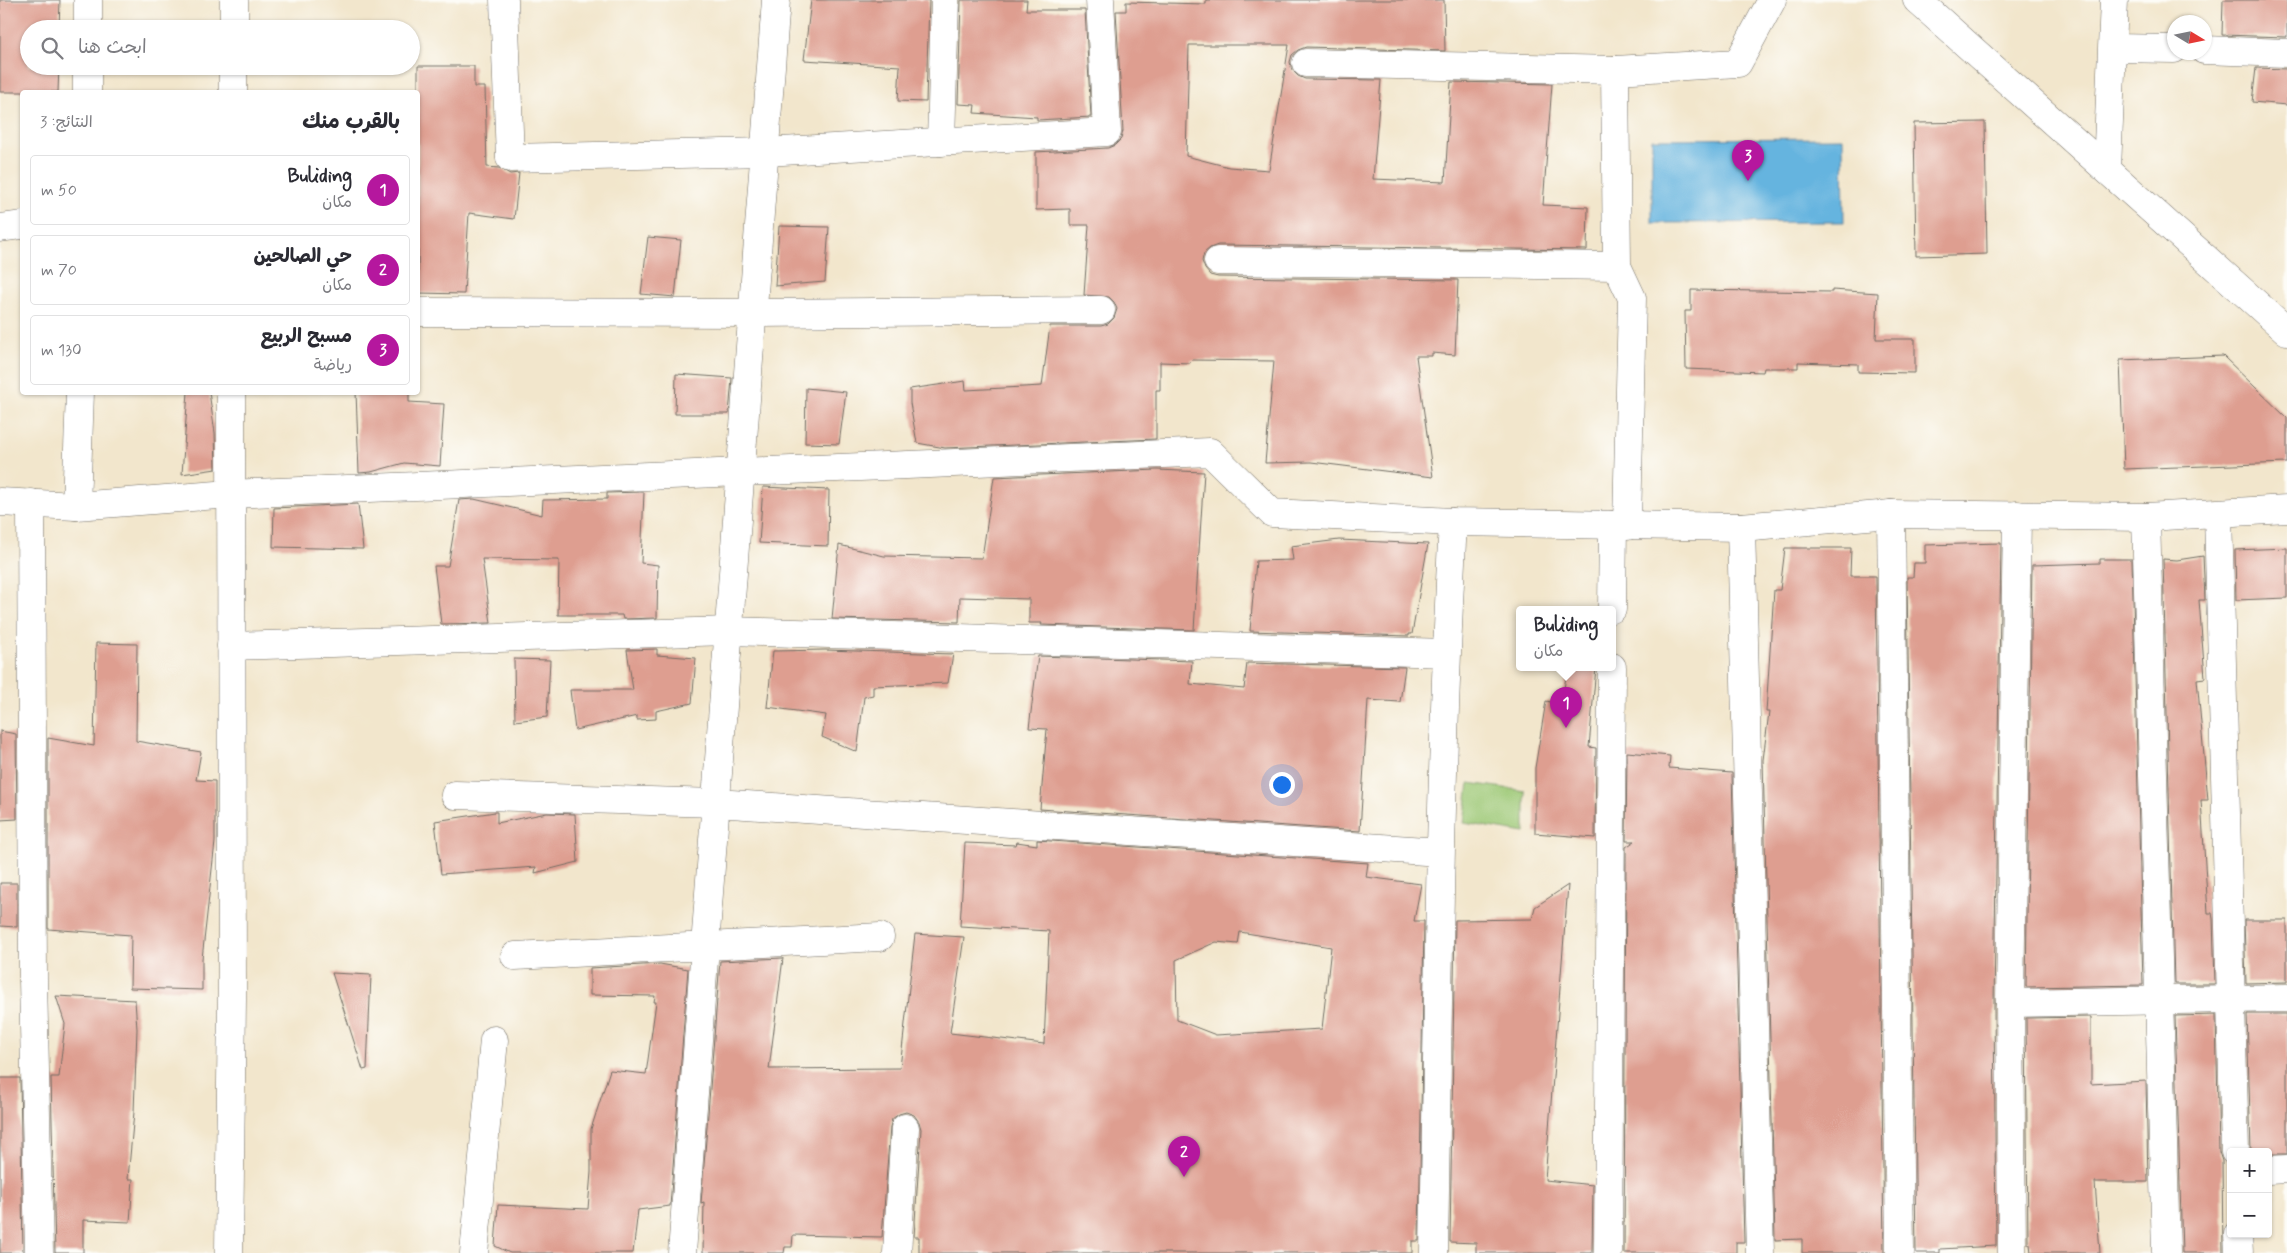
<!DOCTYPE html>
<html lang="ar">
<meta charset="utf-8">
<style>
:root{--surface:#fff;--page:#f7f7f7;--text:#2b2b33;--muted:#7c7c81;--line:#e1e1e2;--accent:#b5179e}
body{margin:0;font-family:Mynerve,"Playpen Sans Arabic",sans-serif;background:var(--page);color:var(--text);direction:rtl}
.controls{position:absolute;right:15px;bottom:15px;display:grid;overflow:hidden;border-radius:5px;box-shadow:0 1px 4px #0004}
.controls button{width:45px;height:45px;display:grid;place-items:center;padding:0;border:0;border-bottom:1px solid var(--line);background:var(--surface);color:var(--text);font:25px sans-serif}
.compass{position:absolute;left:2167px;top:15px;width:45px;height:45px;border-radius:50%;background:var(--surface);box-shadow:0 1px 4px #0004;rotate:100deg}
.you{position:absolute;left:1281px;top:784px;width:18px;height:18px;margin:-12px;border:4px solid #fff;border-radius:50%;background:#1a73e8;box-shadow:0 0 0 8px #1a73e833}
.badge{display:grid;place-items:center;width:32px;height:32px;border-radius:50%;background:var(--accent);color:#fff;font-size:16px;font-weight:700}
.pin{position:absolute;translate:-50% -41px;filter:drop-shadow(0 1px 2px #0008)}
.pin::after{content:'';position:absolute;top:26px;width:18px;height:15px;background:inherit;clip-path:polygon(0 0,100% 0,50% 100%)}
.popup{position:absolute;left:1516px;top:606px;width:100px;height:65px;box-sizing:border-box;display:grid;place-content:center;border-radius:5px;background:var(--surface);filter:drop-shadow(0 1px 4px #0005);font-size:16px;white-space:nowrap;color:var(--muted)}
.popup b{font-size:19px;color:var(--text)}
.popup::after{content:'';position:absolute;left:50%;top:100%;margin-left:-10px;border:10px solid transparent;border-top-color:var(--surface)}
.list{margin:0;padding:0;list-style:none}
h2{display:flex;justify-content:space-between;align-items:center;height:65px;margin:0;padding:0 20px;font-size:21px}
h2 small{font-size:16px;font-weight:400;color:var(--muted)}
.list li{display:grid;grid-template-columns:32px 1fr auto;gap:15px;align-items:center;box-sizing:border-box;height:70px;margin:0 10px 10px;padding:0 10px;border:1px solid var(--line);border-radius:5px}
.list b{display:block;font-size:19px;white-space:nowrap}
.list p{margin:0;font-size:16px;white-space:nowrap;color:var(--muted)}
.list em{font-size:16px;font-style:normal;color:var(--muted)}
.icon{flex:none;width:28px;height:28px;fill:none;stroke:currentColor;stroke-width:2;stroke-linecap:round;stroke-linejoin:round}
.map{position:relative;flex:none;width:2287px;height:1253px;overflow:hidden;direction:ltr}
.search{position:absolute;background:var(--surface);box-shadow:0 1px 4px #0004;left:20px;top:20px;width:400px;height:55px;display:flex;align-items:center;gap:12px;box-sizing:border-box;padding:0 18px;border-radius:28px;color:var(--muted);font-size:19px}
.panel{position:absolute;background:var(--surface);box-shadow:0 1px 4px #0004;left:20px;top:90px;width:400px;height:305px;border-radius:5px;direction:rtl}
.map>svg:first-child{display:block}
.green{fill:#9cc875;stroke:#647a50}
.water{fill:#65b4df;stroke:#487085}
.building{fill:#de9e90;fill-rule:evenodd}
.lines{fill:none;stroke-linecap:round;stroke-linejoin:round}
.minor-casing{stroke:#716c63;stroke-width:29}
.minor{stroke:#fff;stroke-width:28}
</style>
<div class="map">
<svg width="2287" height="1253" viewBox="0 0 2287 1253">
<rect width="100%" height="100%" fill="#fdfcf7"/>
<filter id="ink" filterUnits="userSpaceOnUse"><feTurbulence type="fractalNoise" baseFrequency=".02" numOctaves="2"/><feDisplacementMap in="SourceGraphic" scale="10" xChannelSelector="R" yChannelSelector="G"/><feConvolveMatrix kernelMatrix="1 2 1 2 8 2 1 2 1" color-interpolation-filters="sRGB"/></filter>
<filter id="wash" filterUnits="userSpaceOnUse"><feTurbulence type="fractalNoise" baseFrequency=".0096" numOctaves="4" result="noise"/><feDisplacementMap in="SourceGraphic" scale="20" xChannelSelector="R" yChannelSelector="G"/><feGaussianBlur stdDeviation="1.12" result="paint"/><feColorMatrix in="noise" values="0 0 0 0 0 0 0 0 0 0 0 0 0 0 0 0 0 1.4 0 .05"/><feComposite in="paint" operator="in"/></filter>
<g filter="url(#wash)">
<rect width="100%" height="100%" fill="#f2e6cc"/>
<path class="green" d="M1469 783 1525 791V833L1464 823Z"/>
<path class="water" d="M1843 138 1844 222 1652 223V139Z"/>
<g id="blocks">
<g class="building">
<path d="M0 0H60L59 29H29V66H59L58 92H0Z"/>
<path d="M811 0H929L926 102 898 101 900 66 804 60Z"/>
<path d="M961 0H1027L1026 10H1085L1091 117 1037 120V117L974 113 975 105 958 104Z"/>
<path d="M1206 0H1444L1445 51 1306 47 1298 50 1292 55 1290 62 1292 70 1298 76 1305 79 1381 80 1373 179 1445 182 1451 82 1552 84 1543 205 1588 207 1587 250 1218 245 1210 248 1204 253 1202 261 1205 269 1210 275 1218 277 1458 280 1455 355 1432 353V356H1416L1433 477 1311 462 1265 463 1274 361 1191 360 1190 363 1160 362V390H1156V439L945 448 917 443 910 403V389L965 381 966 390 1042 386 1050 326H1101L1108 324 1114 318 1117 309 1114 302 1109 297 1084 295 1089 225H1070V209L1036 210V152L1108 148 1115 145 1121 139 1123 131 1116 11H1126V2L1206 4ZM1189 45H1289L1269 170 1229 167 1186 156Z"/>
<path d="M2223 0H2287V37L2222 35Z"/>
<path d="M418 66H474V87H485L487 167 499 168 510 174 519 173 514 219 469 213 464 294 418 293Z"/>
<path d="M2256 68 2287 69V105L2252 102Z"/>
<path d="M1985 122 1987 254 1916 256 1914 123Z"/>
<path d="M779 226 829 227 825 282 775 286Z"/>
<path d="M648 237 681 240 675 297 641 294Z"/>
<path d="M1691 290 1832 292V290L1878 293 1876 339H1915V373L1858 372V364L1798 362V368H1764L1763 372 1686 369 1685 311H1691Z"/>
<path d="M2223 356 2287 418V463L2124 469 2120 360Z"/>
<path d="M676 374 732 378 729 414H675Z"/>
<path d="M806 388 846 392 839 444 805 443Z"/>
<path d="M188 392H209L215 433 216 469 182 474Z"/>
<path d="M356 392H409V402L444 404 440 466 404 463 371 472 359 473Z"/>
<path d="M1157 470 1204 472 1194 630 1041 625 1042 623H1029V599L960 597 959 622 832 619 839 545 884 556 982 558 994 477Z"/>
<path d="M763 487 829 490 828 546 759 543Z"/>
<path d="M642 492H644L641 563 658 565 657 618 623 619 622 615H558L559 560 482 559 491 623 441 624 434 566H448L459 500 474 499 542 515 543 500 607 499V493Z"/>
<path d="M358 504 363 549 273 547 274 508Z"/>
<path d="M1339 540 1428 544 1412 634H1409V636L1250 631 1256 561 1293 560 1291 546Z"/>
<path d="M2001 543 1994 1003 1996 1246 1940 1249V1253H1916L1907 577H1913L1914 563H1925V545Z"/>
<path d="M1785 548H1851L1850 576H1876L1884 1253H1802V1239L1775 1240 1763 760 1769 712H1766L1774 590H1780Z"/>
<path d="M2287 548V598L2236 600 2235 550Z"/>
<path d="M2203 556 2205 600H2199L2205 678 2197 679 2208 800H2201L2208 913H2212L2213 919 2215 984H2174L2163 559 2177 560Z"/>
<path d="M2100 559H2132L2143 985 2026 987 2032 565 2100 563Z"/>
<path d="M96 643 137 644 136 741 201 752 196 780 215 781V842L202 959V990L130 988 131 935 48 929V738L94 746Z"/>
<path d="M657 649V655L696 658 692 703 656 711V719L637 720V716L575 730 570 690H633L627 650Z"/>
<path d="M825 650 953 654 948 683 873 686V695L864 697 857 752 822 737 826 715 767 707 773 651Z"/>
<path d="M1038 656 1192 661 1190 684 1244 689 1247 663 1405 667 1400 702 1368 700 1360 831 1040 809 1047 729 1029 728Z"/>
<path d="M514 659 550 660 547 717 515 721Z"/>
<path d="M1568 667H1596L1589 747 1596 748 1595 838 1535 833V768L1546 701 1561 704Z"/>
<path d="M0 731 16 734 17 819 0 820Z"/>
<path d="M1627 752 1670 756 1669 768 1732 773 1744 1242H1736V1253H1624L1626 847 1635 841H1626Z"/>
<path d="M495 812H497V823L547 813 575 814 578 862 535 873 536 867 441 874 435 821Z"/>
<path d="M1037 840 1368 863 1366 877 1421 884 1414 921H1424L1419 1241H1412V1253H919V1237H914L921 1129 919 1122 914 1115 906 1112 899 1114 892 1119 890 1127 882 1237 793 1235 792 1247H785L784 1253H703L704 1202 701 1203 720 961 783 958 769 1069 900 1068 915 934 964 937 950 1033 1044 1044 1049 931 960 926 965 843 1016 845 1017 842 1037 845ZM1240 932 1331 947 1322 1029 1216 1035 1177 1020 1176 960 1216 942 1238 944Z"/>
<path d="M0 883H17V927L0 926Z"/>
<path d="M1568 885 1545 1180 1593 1185 1592 1253H1476V1243L1450 1242 1455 920 1532 919 1535 907Z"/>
<path d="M2244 920H2287V982L2246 983Z"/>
<path d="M660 964 688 969 670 1206 638 1210 633 1253H510L495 1246 498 1205 588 1209 591 1172V1129L610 1070 646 1074 656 1002H654L655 996 590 995V968Z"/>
<path d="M332 973 371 975 367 1069 363 1070Z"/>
<path d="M56 996 135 1000 137 1029 134 1112 128 1179H133L130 1222 83 1220V1253H55L51 1077H59L65 1024Z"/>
<path d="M2247 1014H2287V1154H2268V1152H2251Z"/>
<path d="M2216 1015 2219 1152 2222 1161 2223 1253H2182L2175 1016Z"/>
<path d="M2091 1017V1084L2146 1081 2148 1182H2095L2100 1253H2031L2030 1244H2028L2026 1018Z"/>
<path d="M0 1078H20L23 1253H0Z"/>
</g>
</g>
</g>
<g filter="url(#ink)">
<use href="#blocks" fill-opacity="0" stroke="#716c63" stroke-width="1"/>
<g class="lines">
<g class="minor-casing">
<g id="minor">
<path d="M504 0 510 158 765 152 1107 132 1100 0"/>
<path d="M1917 0 2287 331"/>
<path d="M88 29V0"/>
<path d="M234 29V0"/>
<path d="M2113 48 2174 49"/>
<path d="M2204 50 2287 53"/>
<path d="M1306 63 1615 70 1738 63 1772 0"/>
<path d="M1615 70 1617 266 1632 298 1627 526"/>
<path d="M87 92V66"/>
<path d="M233 92V66"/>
<path d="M941 142 945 0"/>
<path d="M2107 169 2114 0"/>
<path d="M0 228 22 225"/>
<path d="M1218 261 1617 266"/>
<path d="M418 312 752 313 1101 310"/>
<path d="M0 502 76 506 230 494 1210 452 1272 513 1453 522 1741 527 1891 514 2146 517 2287 509"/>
<path d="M31 503 33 979 39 1253"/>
<path d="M76 506 80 392"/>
<path d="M1891 514 1900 1253"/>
<path d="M2218 514 2235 1152"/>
<path d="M2146 517 2166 1253"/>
<path d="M1741 527 1760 1253"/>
<path d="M1612 609 1613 525"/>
<path d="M231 646 729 631 1446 653"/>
<path d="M455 795 716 803 1440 852"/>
<path d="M515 956 880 937"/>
<path d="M2010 1003 2287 998"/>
<path d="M2268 1170 2287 1169"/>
<path d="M2238 1234 2239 1253"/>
<path d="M229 1253 232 999 231 392"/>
<path d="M474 1253 494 1040"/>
<path d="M682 1253 776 0"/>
<path d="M897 1253 905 1128"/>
<path d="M1434 1253C1438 1009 1440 765 1453 522"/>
<path d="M1608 1253 1612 667"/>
<path d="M2012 1253 2010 1003 2017 515"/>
</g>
</g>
<use href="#minor" class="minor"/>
</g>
</g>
</svg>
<div class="controls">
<button>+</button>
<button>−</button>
</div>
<svg class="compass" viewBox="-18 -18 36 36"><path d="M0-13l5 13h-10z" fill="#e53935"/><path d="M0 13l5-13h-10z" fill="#7c7c81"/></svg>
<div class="you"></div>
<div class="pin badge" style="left:1566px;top:728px">1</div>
<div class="popup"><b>Buliding</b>مكان</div>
<div class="pin badge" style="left:1184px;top:1177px">2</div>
<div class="pin badge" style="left:1748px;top:181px">3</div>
<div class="search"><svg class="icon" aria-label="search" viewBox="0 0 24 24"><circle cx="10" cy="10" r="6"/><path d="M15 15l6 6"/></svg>ابحث هنا</div>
<section class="panel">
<h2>بالقرب منك<small>النتائج: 3</small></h2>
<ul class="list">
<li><span class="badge">1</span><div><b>Buliding</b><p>مكان</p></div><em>50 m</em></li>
<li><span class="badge">2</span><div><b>حي الصالحين</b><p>مكان</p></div><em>70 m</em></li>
<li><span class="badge">3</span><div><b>مسبح الربيع</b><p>رياضة</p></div><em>130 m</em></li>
</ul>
</section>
</div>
